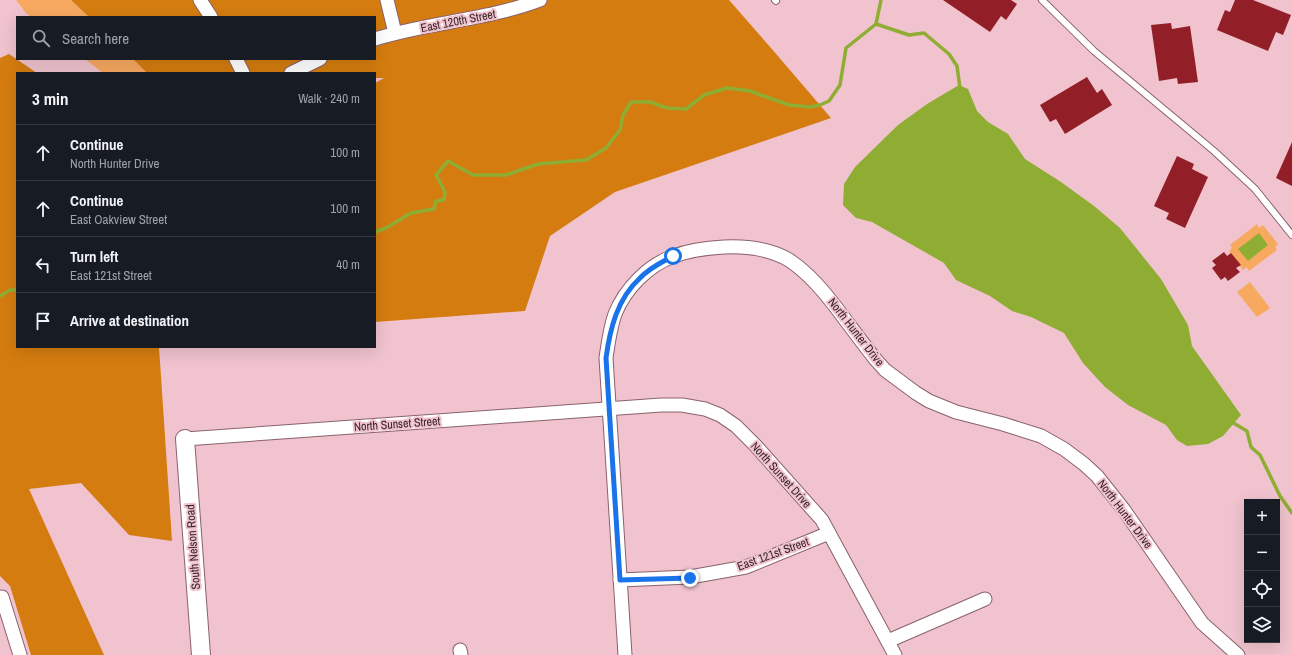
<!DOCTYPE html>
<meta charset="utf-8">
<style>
:root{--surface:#171b24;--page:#242831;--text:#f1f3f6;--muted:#9ea1a6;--line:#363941}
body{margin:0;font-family:"Archivo Narrow",sans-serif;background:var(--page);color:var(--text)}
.controls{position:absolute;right:12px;bottom:12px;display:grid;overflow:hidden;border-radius:0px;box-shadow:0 4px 16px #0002}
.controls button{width:36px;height:36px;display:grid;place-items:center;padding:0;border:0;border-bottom:1px solid var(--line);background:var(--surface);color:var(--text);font:20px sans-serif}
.stop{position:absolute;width:12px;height:12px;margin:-9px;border:3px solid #1a73e8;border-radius:50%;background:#fff}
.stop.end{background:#1a73e8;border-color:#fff;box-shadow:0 1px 4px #0008}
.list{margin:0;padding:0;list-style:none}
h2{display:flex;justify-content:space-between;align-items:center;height:52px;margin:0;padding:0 16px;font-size:17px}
h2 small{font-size:13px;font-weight:400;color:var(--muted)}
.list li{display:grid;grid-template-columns:26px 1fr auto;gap:12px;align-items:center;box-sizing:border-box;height:56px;padding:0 16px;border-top:1px solid var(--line)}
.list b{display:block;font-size:15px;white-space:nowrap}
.list p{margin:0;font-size:13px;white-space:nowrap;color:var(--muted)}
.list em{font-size:13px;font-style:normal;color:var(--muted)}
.icon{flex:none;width:22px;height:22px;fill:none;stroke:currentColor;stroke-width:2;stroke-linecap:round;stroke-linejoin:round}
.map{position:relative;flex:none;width:1292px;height:655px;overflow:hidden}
.search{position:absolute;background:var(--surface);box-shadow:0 4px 16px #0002;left:16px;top:16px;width:360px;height:44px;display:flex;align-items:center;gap:10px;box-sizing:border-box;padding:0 14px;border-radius:0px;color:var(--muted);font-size:15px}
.panel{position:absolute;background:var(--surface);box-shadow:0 4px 16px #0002;left:16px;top:72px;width:360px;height:276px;border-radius:0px}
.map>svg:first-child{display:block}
.green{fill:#f7a960}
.forest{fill:#d47c0f}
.water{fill:#8fad32}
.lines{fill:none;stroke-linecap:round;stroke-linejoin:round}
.stream{stroke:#8fad32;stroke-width:3.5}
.building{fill:#921f28}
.lane-casing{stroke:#89626c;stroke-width:8}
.street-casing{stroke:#89626c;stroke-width:15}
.secondary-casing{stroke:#89626c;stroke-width:20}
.lane{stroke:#fff;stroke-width:6}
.street{stroke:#fff;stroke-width:13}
.secondary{stroke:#fff;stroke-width:18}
.route{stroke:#1a73e8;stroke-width:5}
.labels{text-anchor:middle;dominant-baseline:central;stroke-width:4;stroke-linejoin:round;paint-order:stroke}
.street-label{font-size:12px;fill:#37262a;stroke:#f0c3ce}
</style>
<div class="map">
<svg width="1292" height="655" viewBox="0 0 1292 655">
<rect width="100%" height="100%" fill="#f0c3ce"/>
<g class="green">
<path d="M16 0H71L89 17H31L26 13Z"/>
<path d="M85 59H133L147 73H103Z"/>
<path d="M1257 224 1259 228 1263 225 1278 244 1275 247 1277 250 1249 271 1247 267 1243 270 1229 251 1232 248 1230 245Z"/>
<path d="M1250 282 1270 308 1257 317 1237 292Z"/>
</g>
<g class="forest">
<path d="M71 0H729L771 48 831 118 615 192 550 236 525 311 375 322V83L384 78H375V73H147L133 59H375V17H89Z"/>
<path d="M9 54 37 73H17V347H159L172 541 129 535 81 483 29 489 104 655H31L10 586 0 576V58Z"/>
</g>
<g class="water">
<path d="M959 85 968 89 977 111 988 122 1008 134 1025 159 1061 182 1094 206 1120 228 1161 279 1188 325 1192 346 1241 415 1223 436 1208 444 1187 446 1177 440 1166 425 1128 405 1105 387 1083 363 1064 333 1031 317 1012 311 990 296 956 280 944 263 872 222 856 218 843 205 844 184 855 167 898 125 927 104Z"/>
<path d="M1259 233 1268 245 1248 261 1238 249Z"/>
</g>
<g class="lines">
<g class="stream">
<path d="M876 24 909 35 924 33 949 54 957 66 960 88"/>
<path d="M375 232 386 228 411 213 434 209 436 201 444 200 445 192 436 175 448 161 473 175H506L538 164 586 160 606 148 620 130 623 115 631 102H650L667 108 686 109 704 95 727 88 750 91 789 105 810 107 820 105 829 101 840 85 846 48 876 24 881 0"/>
<path d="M0 296 10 290H17"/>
<path d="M1230 421 1247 431 1251 447 1260 455 1280 496 1292 513"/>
</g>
</g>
<g class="building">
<path d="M943 0H1011L1017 4 1006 20 1001 16 990 32Z"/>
<path d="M1235 0H1253L1291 15 1283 35 1276 32 1268 51 1217 30 1225 10 1230 12Z"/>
<path d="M1171 23 1172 29 1190 26 1198 82 1178 84 1177 78 1159 81 1151 25Z"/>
<path d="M1087 77 1097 93 1102 89 1112 105 1065 134 1056 119 1050 122 1040 105Z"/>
<path d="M1292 142V186L1276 178Z"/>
<path d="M1177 156 1194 164 1192 169 1208 177 1185 228 1166 219 1169 213 1154 206Z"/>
<path d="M1224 252 1227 256 1231 253 1241 265 1236 268 1240 272 1228 281 1225 277 1221 280 1212 268 1216 265 1212 261Z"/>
</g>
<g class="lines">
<g class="lane-casing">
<g id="lane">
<path d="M775 0 776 1"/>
<path d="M1042 0 1094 51 1214 151 1255 189 1292 235"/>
</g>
</g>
<g class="street-casing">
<g id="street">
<path d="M200 0 211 17"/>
<path d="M387 0 395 33"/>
<path d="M375 39C429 22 487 20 540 0"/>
<path d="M236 59 243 73"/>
<path d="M291 73 320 59"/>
<path d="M185 439 661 405H682L705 409 720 415 736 426 755 445 822 520 895 655"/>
<path d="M620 580 690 577 746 567 829 533"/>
<path d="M2 597 20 655"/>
<path d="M888 641 985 599"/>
<path d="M460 650 461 655"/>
<path d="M625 655 606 358C608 344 610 328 615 314 625 289 648 265 674 256 690 250 707 248 724 247 745 246 770 249 789 260 810 274 826 294 841 314 853 330 864 345 876 360L885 370 916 393 929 401 956 412 1003 424 1041 436 1064 449 1084 464 1097 476 1124 510 1202 623 1238 655"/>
</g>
</g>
<g class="secondary-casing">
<path id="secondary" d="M185 439 201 655"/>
</g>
<use href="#lane" class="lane"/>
<use href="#street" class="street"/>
<use href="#secondary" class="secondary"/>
</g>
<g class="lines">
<path class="route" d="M673 256C662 262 649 268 640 278 617 299 610 329 606 358L620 580 690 578"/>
</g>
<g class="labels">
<g class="street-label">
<text transform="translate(458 21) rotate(-11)">East 120th Street</text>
<text transform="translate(856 332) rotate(52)">North Hunter Drive</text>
<text transform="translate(397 424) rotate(-4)">North Sunset Street</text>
<text transform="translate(781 475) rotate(48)">North Sunset Drive</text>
<text transform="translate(1125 514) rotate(53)">North Hunter Drive</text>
<text transform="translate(193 547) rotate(-94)">South Nelson Road</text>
<text transform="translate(773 554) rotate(-20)">East 121st Street</text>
</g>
</g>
</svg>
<div class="controls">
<button>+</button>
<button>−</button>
<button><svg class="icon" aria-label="locate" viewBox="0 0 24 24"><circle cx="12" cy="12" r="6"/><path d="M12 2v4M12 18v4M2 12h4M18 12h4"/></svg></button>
<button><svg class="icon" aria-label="layers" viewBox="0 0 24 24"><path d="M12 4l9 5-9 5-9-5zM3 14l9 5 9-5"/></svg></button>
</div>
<div class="stop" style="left:673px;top:256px"></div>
<div class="stop end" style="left:690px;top:578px"></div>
<div class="search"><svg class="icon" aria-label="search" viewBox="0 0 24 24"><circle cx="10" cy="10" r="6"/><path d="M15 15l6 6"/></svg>Search here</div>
<section class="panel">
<h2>3 min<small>Walk · 240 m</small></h2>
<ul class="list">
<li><svg class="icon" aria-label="ahead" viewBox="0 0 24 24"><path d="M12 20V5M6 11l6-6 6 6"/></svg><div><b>Continue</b><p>North Hunter Drive</p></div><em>100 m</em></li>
<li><svg class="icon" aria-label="ahead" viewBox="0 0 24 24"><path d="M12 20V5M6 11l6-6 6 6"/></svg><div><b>Continue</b><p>East Oakview Street</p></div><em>100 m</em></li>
<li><svg class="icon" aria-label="left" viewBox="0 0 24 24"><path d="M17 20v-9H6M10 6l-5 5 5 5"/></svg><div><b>Turn left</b><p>East 121st Street</p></div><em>40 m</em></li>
<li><svg class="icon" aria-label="arrive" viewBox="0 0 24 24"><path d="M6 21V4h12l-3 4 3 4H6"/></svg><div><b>Arrive at destination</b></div></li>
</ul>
</section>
</div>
